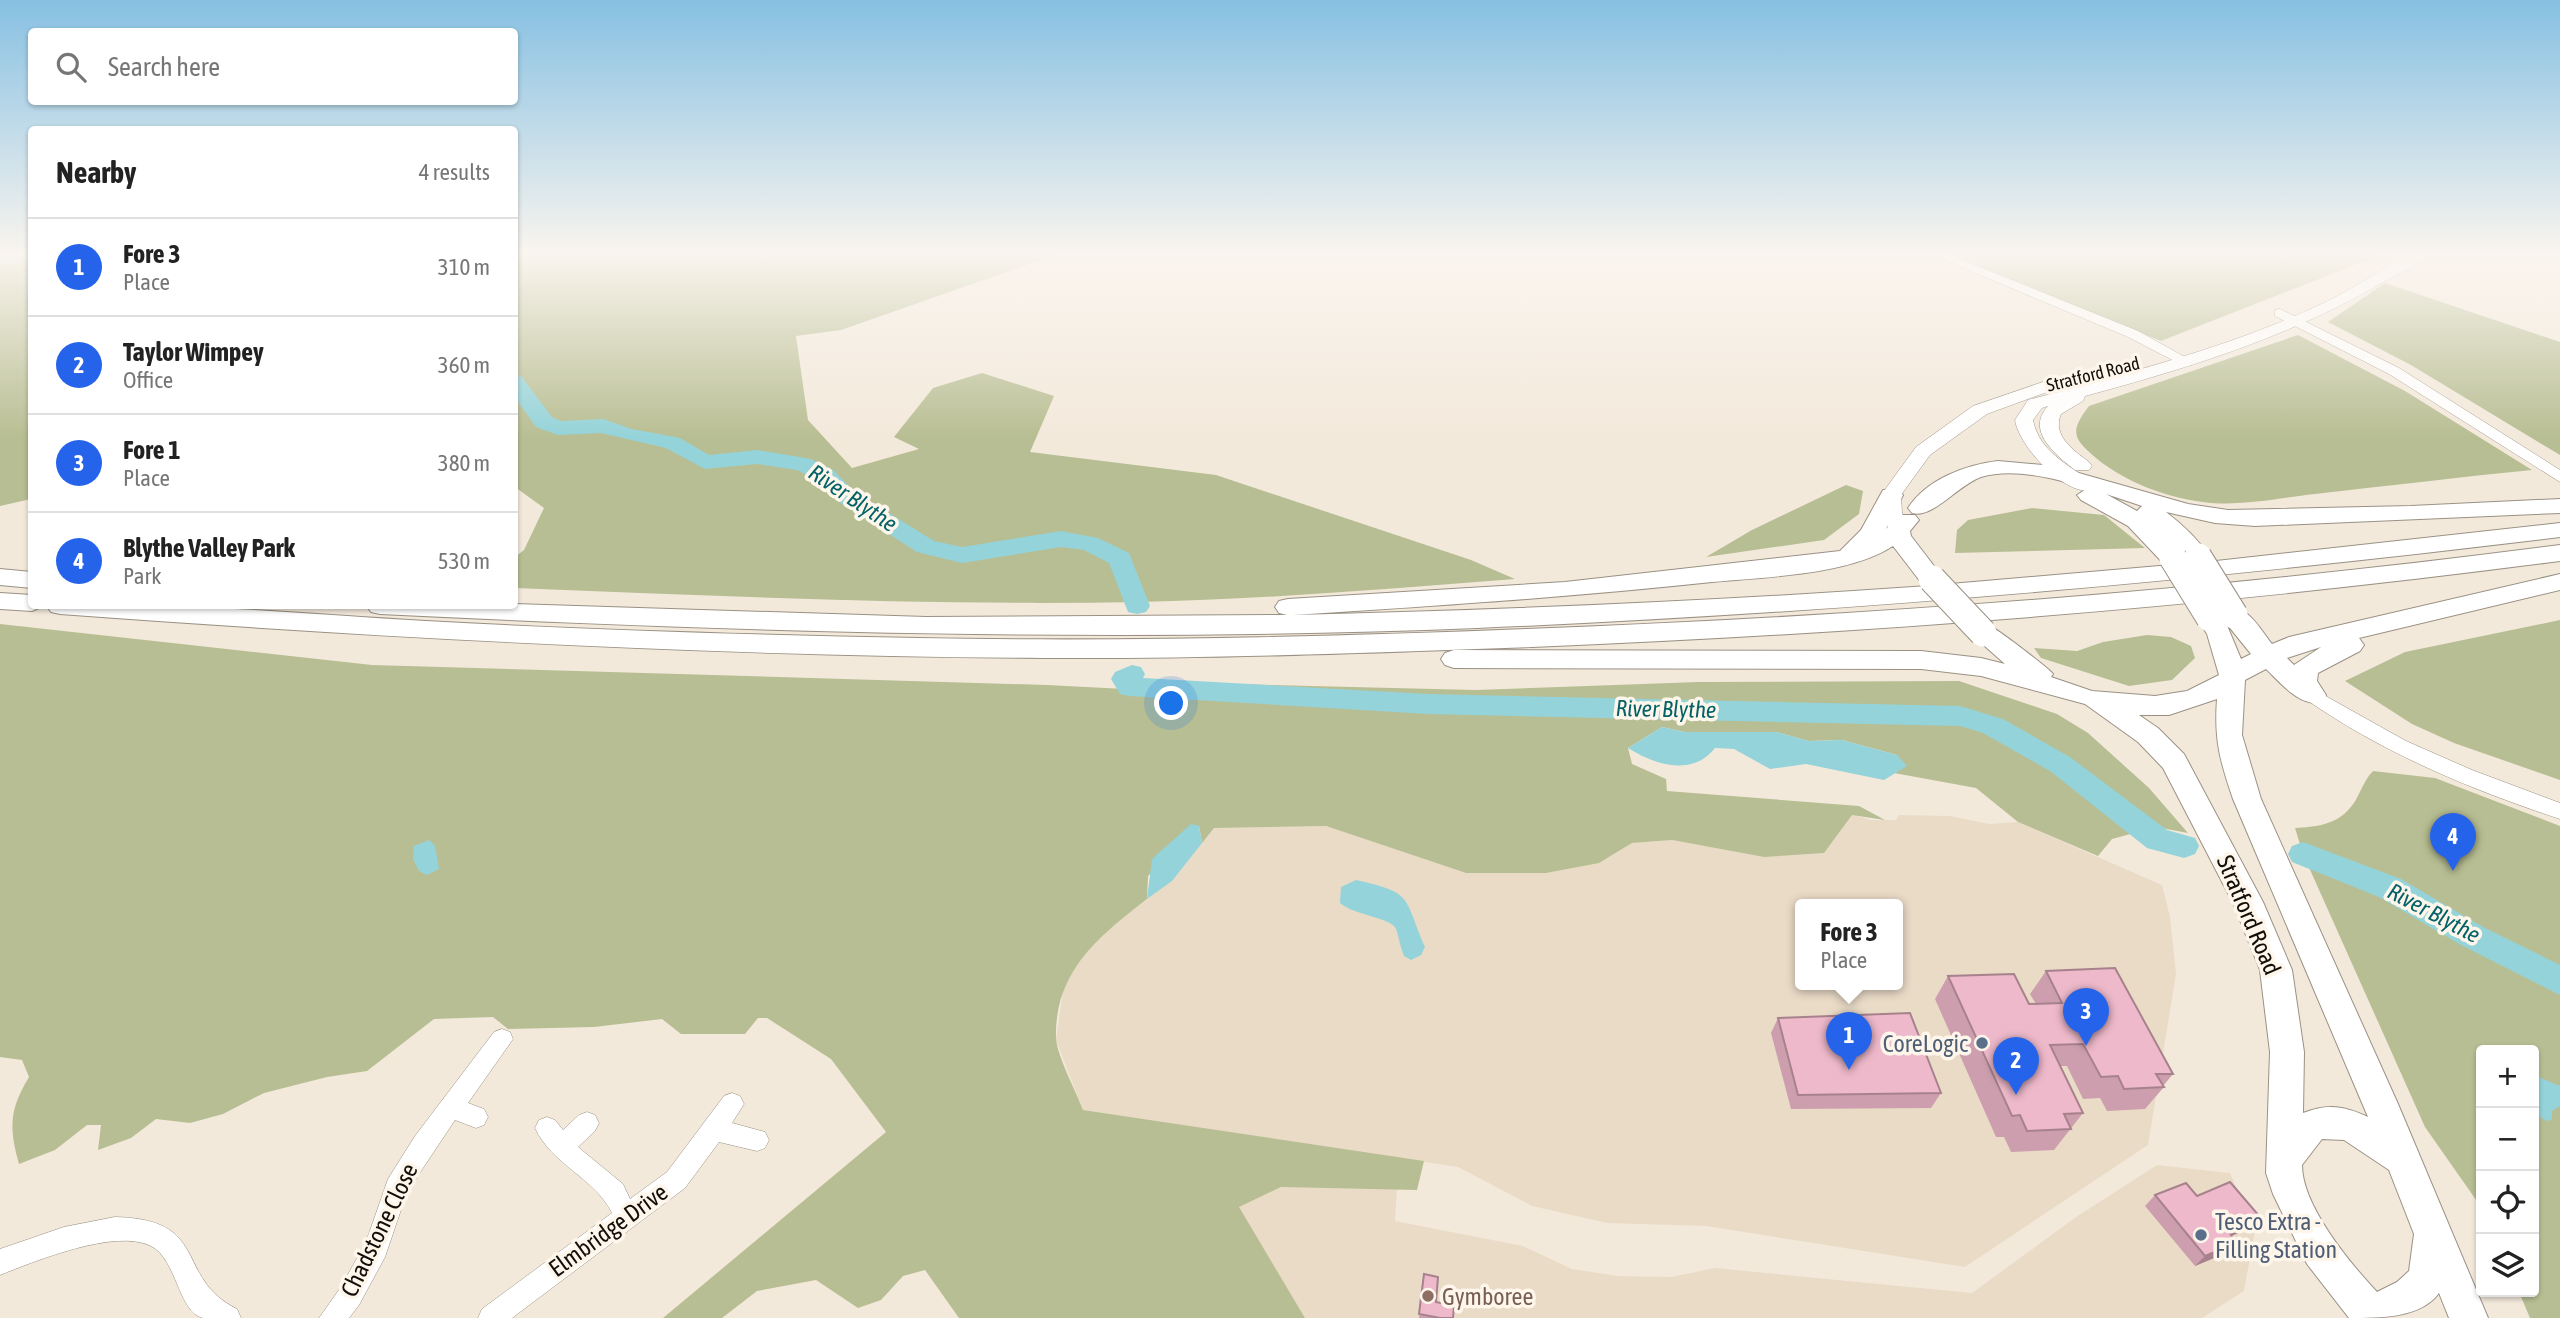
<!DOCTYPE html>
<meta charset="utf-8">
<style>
:root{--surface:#fff;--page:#f2f2f2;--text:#222;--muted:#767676;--line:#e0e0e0;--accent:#2563eb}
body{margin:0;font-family:"Asap Condensed",sans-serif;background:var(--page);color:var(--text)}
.controls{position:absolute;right:21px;bottom:21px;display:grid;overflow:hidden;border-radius:7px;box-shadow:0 2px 5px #0004}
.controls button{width:63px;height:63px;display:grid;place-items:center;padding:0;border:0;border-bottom:2px solid var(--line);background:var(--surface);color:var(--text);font:35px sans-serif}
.you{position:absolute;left:1172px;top:704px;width:24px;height:24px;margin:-18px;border:5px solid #fff;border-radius:50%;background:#1a73e8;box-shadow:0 0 0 10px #1a73e833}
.badge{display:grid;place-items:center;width:46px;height:46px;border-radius:50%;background:var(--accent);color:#fff;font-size:23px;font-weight:700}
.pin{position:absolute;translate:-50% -58px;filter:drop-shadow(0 2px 4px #0008)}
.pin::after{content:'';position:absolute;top:37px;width:24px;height:21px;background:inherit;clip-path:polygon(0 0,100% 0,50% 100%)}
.popup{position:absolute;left:1795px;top:899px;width:108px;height:91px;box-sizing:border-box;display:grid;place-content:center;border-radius:7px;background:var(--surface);filter:drop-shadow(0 2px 5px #0005);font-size:23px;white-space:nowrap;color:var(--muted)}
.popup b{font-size:26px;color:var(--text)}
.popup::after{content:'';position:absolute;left:50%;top:100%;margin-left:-14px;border:14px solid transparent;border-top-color:var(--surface)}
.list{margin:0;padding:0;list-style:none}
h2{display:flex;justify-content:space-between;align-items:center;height:91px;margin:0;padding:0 28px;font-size:30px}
h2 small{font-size:23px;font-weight:400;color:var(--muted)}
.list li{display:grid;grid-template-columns:46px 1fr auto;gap:21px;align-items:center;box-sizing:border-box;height:98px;padding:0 28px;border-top:2px solid var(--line)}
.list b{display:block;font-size:26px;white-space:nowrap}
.list p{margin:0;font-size:23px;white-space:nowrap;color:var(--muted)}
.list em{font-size:23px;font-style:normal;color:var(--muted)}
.icon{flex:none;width:38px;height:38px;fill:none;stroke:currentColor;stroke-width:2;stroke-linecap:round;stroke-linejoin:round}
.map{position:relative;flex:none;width:2560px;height:1318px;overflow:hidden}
.search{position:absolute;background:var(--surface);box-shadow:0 2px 5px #0004;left:28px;top:28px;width:490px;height:77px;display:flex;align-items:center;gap:18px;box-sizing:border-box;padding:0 24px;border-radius:7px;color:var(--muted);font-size:26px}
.panel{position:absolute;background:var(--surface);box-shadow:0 2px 5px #0004;left:28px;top:126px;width:490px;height:483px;border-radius:7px}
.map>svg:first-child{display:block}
.built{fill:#eadbc7;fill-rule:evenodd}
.green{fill:#b8be93}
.water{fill:#94d3d9}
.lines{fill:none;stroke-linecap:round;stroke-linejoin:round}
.river{fill:#94d3d9;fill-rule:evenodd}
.minor-casing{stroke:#9a9184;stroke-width:1}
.major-casing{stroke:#9a9184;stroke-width:1}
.highway-casing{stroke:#9a9184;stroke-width:2}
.minor{fill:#fff;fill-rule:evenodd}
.major{fill:#fff;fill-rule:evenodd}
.highway{fill:#fff;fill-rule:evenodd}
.highway-bridge-casing{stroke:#9a9184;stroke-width:29;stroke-linecap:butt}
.highway-bridge{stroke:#fff;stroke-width:27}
.wall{fill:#cd9fae}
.shaded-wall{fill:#a7828d}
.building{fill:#eeb9ca;stroke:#a7828d;stroke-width:2}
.service-dot{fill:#5c6f8a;stroke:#fef6eb;stroke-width:2.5}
.education-dot{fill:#8d6e63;stroke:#fef6eb;stroke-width:2.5}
.labels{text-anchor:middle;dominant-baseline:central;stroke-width:7;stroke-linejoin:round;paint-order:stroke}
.far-street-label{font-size:18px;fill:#120f0a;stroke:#fef6eb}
.water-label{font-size:23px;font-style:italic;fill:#046268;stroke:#fef6eb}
.near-street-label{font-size:24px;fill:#120f0a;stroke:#fef6eb}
.near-service-label{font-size:24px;fill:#4e5e75;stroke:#fef6eb;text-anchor:end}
.near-education-label{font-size:24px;fill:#785e54;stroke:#fef6eb;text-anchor:start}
</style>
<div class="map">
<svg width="2560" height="1318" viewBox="0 0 2560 1318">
<rect width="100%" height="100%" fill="#f3e9db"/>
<g class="built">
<path d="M1852 814 1871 820H1896L1899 815 1950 816 1989 824 2018 822 2162 885 2170 917 2176 974 2148 1145 1965 1267 1706 1226 1607 1223 1532 1206 1458 1167 1083 1110 1056 1040 1064 983 1100 935 1171 881 1213 828 1326 826 1466 873 1599 863 1632 843 1672 840 1764 857ZM1800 904H1898V984H1800Z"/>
<path d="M2157 1165 2230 1173 2255 1230 2244 1291 2202 1318H1305L1238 1207 1281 1187 1397 1188 1395 1221 1523 1246 1572 1269 1618 1276 1671 1277 1715 1268 1972 1293 2076 1217Z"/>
</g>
<g class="green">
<path d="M0 253H32L31 499 0 506Z"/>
<path d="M515 253H1061L841 330 796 336 808 420 852 468 919 449 894 437 933 388 982 373 1054 396 1030 452 1216 475 1471 560 1515 579C1390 589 1265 599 1139 602 931 606 722 596 515 588V557L524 550 544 508 515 487Z"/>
<path d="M1945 253H2385L2161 341Z"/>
<path d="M2385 283 2560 342V455L2411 365 2328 322Z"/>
<path d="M2298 335 2405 391 2532 470C2460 477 2387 486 2315 494 2280 498 2238 507 2203 502 2165 497 2125 482 2096 458 2072 438 2070 431 2089 406Z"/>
<path d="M1846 485 1863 491 1859 514 1824 540 1706 557 1752 530Z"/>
<path d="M2032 508 2104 515 2145 548 1955 553 1957 530 1968 520Z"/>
<path d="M2560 620V780L2454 743 2412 724 2345 681 2405 652Z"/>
<path d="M0 624 372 665 1047 685 1223 694 1232 684 1476 690 1698 682 1959 681 2057 714 2088 733 2149 788 2188 833 2156 827 2112 839 2098 856 2018 822 1976 788 1894 773 1897 755 1842 740 1809 741 1776 732H1685L1662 727 1628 748 1632 764 1666 779 1667 791 1859 806 1885 820 1852 815 1824 853 1764 857 1672 840 1632 843 1599 863 1546 873H1466L1326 826 1214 828 1202 843 1199 826 1148 876 1147 899C1099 936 1054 972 1056 1038 1057 1056 1076 1091 1083 1110L1424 1161 1417 1190 1281 1187 1239 1207 1305 1318H959L925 1270 903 1276 881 1300 858 1308 816 1280 757 1291 722 1318H663L886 1132 831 1059 767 1018H758L745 1034H681L662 1019 594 1027 508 1029 493 1017 434 1019 367 1071 327 1077 264 1093 223 1114 190 1123 156 1119 131 1138 98 1150 101 1125H87L55 1150 19 1164C9 1128 9 1110 29 1077L22 1060 0 1057Z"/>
<path d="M2147 635 2171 637 2191 646 2195 658 2172 680 2129 686 2041 658 2034 648 2077 651 2103 642Z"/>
<path d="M2373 771 2435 778 2560 826V1318H2530L2519 1292H2534V1050H2481V1207L2425 1127 2303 854 2295 828C2315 827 2336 825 2350 808 2360 797 2362 782 2373 771Z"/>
</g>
<g class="water">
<path d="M1662 727 1685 732H1776L1809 741 1842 740 1897 755 1907 766 1884 780 1806 764 1770 769 1734 749 1715 748C1692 777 1655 765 1628 748Z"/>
<path d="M1191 824 1199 826 1202 843 1172 881 1147 899 1152 859Z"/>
<path d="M429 840 435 846 439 869 427 875 419 871 413 859 414 846Z"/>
<path d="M1356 880C1414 893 1403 896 1425 947L1421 955 1411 960 1404 956C1400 947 1399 937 1396 929 1391 917 1355 916 1340 903L1341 887Z"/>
<path d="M2534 1075 2560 1086V1106L2552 1111V1119L2547 1121 2534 1114Z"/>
</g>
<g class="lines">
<g class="river">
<path d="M0 253H32V263L0 262Z"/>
<path d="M514 374 521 376 552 417 561 421 603 419 632 429 680 438 709 455 757 450 811 459 833 470 855 492 934 541 962 547 1061 531 1098 538 1129 553 1150 606 1146 612 1137 614 1128 612 1109 563 1084 550 1061 547 962 563 917 552 839 502 817 480 797 470 757 464 705 469 666 448 601 433 558 435 536 427 514 396Z"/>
<path d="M1132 665 1141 667 1145 674 1143 678 1428 694 1960 706 2003 719 2070 757 2167 830 2195 838 2199 846 2195 854 2184 858 2147 848 2050 771 1983 733 1960 726 1428 714 1129 696 1120 694 1111 679 1115 672Z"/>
<path d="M2303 842 2401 879 2483 927 2560 965V995L2461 945 2379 897 2292 862 2288 854 2292 846Z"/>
</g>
<g class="minor-casing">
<g id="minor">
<path d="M1928 253H1945L2138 331 2194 362 2192 365H2182L2128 337Z"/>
<path d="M2280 309 2399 368 2560 470V482L2389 374 2275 316V310Z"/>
<path d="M2313 689 2406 741 2472 770 2560 803V819C2472 790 2383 753 2307 700L2304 695Z"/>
<path d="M502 1029 510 1032 513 1039 468 1103 484 1109 488 1117 484 1125 476 1128 455 1120 407 1192 385 1257 359 1305 349 1318H319L341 1287 366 1242 388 1179 415 1136 494 1032Z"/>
<path d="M732 1093 740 1096 744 1104 732 1123 765 1132 769 1140 765 1148 757 1151 719 1142 685 1188 512 1318H478L482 1309 612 1213C595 1178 552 1165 535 1128L539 1120 547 1117 555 1120 563 1130 579 1115 587 1112 595 1115 599 1123 595 1131 578 1147 623 1184 630 1199 667 1172 724 1096Z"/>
<path d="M115 1217C212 1219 173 1277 237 1309L241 1318C230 1318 214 1318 203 1318 178 1312 177 1259 151 1246 116 1228 35 1261 0 1275V1249L64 1227Z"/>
</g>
</g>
<g class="major-casing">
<g id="major">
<path d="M2410 253H2430C2419 265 2399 273 2385 281 2292 336 2189 368 2085 396L2083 401 2061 414C2052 436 2073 450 2089 462L2092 466 2089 470H2075C2056 455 2025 431 2048 406L2042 408 2033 420C2039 451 2068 465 2092 482L2095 486 2092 490C2065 497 2018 445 2015 420L2028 400C2131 372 2236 346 2332 299 2359 285 2384 268 2410 253Z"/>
<path d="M2052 379 2061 384 2058 388 1987 414 1930 455 1901 495 1902 513 1908 529 1898 535 1891 534 1882 513 1881 495 1916 447 1973 406Z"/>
</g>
</g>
<g class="highway-casing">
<g id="highway">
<path d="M1998 461 2054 466 2188 504 2228 510 2411 506 2560 499V513L2255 526 2215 523 2166 512C2183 525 2198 539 2210 557L2207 562 2560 523V537C2200 581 1840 613 1477 628 1112 643 745 632 380 614L371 612 367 606 514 604 926 617 1287 615 1279 613 1275 607 1279 601 1288 599 1565 582 1840 551 1861 530 1883 490H1899L1903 495 1886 529 1899 515H1915L1919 520 1910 531 1911 536 1944 579 1939 585 2171 565 2164 564 2128 526 2081 500 2077 495 2088 488C2056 479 2014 467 1981 477 1958 485 1933 519 1912 513L1908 508C1927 479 1965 465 1998 461ZM2106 494 2142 506 2137 511ZM1893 546 1923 585 1928 586C1716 601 1505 610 1293 615 1433 606 1573 597 1712 582 1765 577 1849 575 1893 546ZM2183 555 2193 563 2176 565 2182 564Z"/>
<path d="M2560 545V561C2219 606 1876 633 1532 647 1368 653 1205 659 1041 658 713 656 386 638 60 614L51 612 47 606C173 601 300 614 426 621 590 630 755 635 919 638 1122 642 1324 637 1526 629 1872 616 2217 590 2560 545Z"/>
<path d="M0 569 32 572V588L0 585Z"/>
<path d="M2560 574V590L2359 638 2364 645 2360 651 2318 673 2317 681 2326 695 2323 702C2300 708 2281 683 2266 669L2245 680 2242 735 2261 799 2398 1104 2488 1318H2449L2439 1293C2421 1318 2381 1318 2349 1318L2307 1264 2273 1194 2266 1173 2270 1052 2260 970 2233 903 2163 768 2138 742 2085 704 1981 676 1921 669 1454 668 1445 665 1441 659 1445 653 1454 650 1921 651 1981 658 2005 664 1970 633 1974 627C1980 625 1984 624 1990 626 1997 629 2050 669 2053 674L2051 677 2092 691 2155 696 2187 691 2219 675 2207 634 2197 618 2201 612 2210 609 2219 612 2223 618 2221 615 2225 609C2247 603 2259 628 2272 644L2289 637ZM2226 623 2251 654 2241 659ZM2321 647 2294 665 2287 658ZM2217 699C2214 740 2220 761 2233 799L2368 1117C2345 1106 2328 1103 2303 1113L2304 1052 2292 970 2263 902 2184 754 2158 728 2139 715H2169ZM2322 1139 2344 1140 2389 1170 2414 1234 2409 1271 2397 1282 2377 1292C2350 1263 2302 1206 2302 1165Z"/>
<path d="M0 593 32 595V606H43L32 611 0 609Z"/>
</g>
</g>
<use href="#minor" class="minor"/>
<use href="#major" class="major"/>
<use href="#highway" class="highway"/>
<g class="highway-bridge-casing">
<g id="highway-bridge">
<path d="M2198 557 2234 615"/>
<path d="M2173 558 2210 618"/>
<path d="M1932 579 1983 633"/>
</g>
</g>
<use href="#highway-bridge" class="highway-bridge"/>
</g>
<g class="wall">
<path d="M2046 971 2173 1074 2163 1086 2164 1087 2145 1109 2107 1111 2100 1098 2083 1099 2067 1066H2060L2083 1113 2054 1150 2011 1152 2004 1137H1996L1935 999 1948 976 2029 1004H2036L2030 994Z"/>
<path d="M1778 1018 1941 1093 1931 1108 1791 1109 1771 1033Z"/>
<path d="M2155 1195 2197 1196 2250 1228 2231 1236 2237 1243 2226 1253 2195 1266 2145 1206Z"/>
<path d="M1424 1274 1436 1302 1453 1318H1419Z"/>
</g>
<g class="shaded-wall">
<path d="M2261 1218 2250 1228 2217 1242 2228 1231Z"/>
<path d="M2237 1243 2226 1253 2195 1266 2205 1256Z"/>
</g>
<g class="building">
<path d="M2115 968 2173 1074H2156L2164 1087 2124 1089 2118 1076 2101 1077 2083 1044 2050 1045 2083 1113 2064 1114 2071 1129 2027 1131 2020 1115 2012 1116 1948 976 2014 974 2029 1004 2062 1003 2046 971Z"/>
<path d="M1910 1013 1941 1093 1798 1095 1778 1018Z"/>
<path d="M2230 1182 2261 1218 2228 1231 2237 1243 2205 1256 2155 1195 2186 1183 2197 1196Z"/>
<path d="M1424 1274 1438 1277 1436 1302 1454 1306 1453 1318H1440L1419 1314Z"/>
</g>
<linearGradient id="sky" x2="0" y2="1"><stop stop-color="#86c0e2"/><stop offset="0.58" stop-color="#faf5ef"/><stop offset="1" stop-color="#faf5ef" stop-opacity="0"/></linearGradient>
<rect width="2560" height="438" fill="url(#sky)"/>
<g class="service-dot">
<circle cx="1982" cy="1043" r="7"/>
<circle cx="2201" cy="1235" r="7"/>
</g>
<circle class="education-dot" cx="1428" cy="1296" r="7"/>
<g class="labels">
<g class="far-street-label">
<text transform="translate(2093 374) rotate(-14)">Stratford Road</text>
</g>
<g class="water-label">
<text transform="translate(853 498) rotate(34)">River Blythe</text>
<text transform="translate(1666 709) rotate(1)">River Blythe</text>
<text transform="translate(2434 913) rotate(28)">River Blythe</text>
</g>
<g class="near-street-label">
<text transform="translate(2249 915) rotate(67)">Stratford Road</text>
<text transform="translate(379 1230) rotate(-64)">Chadstone Close</text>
<text transform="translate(608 1230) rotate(-36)">Elmbridge Drive</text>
</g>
<g class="near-service-label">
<text x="1968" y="1043">CoreLogic</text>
<text x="2215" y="1221" text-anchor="start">Tesco Extra -<tspan x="2215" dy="28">Filling Station</tspan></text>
</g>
<g class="near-education-label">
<text x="1442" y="1296">Gymboree</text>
</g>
</g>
</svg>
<div class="controls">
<button>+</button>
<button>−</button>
<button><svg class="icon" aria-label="locate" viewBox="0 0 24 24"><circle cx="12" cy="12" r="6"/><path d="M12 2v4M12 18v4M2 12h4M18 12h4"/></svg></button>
<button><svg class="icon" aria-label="layers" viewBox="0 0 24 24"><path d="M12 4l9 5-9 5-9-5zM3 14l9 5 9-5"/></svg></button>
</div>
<div class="you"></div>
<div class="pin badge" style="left:1849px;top:1070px">1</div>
<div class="popup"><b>Fore 3</b>Place</div>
<div class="pin badge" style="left:2016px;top:1095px">2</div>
<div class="pin badge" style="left:2086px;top:1046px">3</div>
<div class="pin badge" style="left:2453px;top:871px">4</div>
<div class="search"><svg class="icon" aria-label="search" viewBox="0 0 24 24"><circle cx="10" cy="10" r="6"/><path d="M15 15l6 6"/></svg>Search here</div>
<section class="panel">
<h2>Nearby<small>4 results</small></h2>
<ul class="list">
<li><span class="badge">1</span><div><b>Fore 3</b><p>Place</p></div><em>310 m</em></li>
<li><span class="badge">2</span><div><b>Taylor Wimpey</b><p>Office</p></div><em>360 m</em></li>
<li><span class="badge">3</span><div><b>Fore 1</b><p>Place</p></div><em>380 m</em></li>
<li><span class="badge">4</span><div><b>Blythe Valley Park</b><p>Park</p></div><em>530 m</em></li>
</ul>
</section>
</div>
